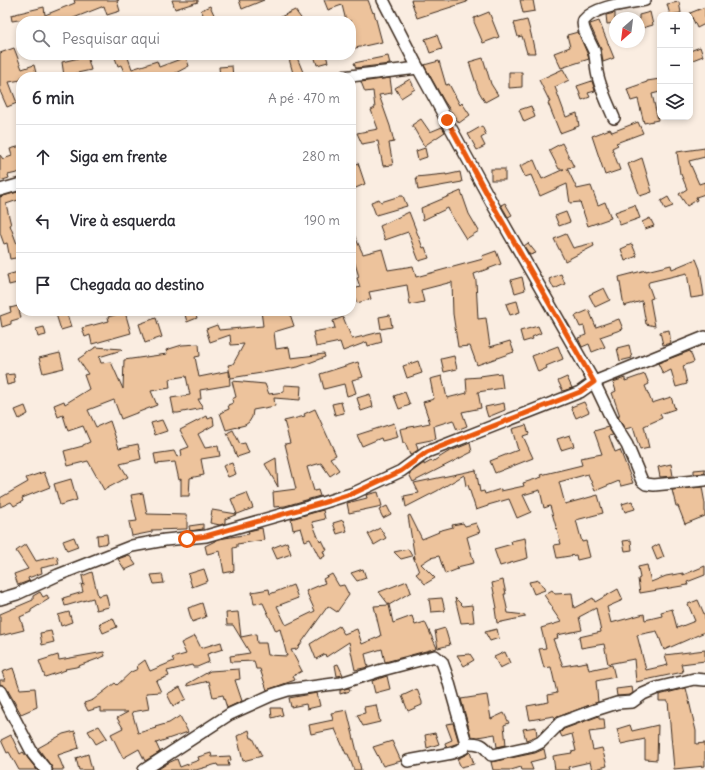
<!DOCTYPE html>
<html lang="pt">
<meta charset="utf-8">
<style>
:root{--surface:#fff;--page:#f2f2f3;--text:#2b2b33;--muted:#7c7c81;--line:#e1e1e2}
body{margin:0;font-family:Delius,sans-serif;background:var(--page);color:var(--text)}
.controls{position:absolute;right:12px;top:12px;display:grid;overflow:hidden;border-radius:8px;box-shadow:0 2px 6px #0003}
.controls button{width:36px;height:36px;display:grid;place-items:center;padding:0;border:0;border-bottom:1px solid var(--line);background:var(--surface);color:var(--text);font:20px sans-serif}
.compass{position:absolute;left:609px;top:12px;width:36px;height:36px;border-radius:50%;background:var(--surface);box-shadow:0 2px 6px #0003;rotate:208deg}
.stop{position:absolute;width:12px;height:12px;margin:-9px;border:3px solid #ea580c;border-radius:50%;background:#fff}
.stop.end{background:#ea580c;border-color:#fff;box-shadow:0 1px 4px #0008}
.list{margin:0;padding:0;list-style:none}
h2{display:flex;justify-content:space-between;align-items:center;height:52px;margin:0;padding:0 16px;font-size:17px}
h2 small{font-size:13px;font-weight:400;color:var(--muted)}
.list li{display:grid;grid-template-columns:26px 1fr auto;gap:12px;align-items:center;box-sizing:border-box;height:64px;padding:0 16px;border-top:1px solid var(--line)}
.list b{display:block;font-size:15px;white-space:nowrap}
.list em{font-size:13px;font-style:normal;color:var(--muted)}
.icon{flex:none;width:22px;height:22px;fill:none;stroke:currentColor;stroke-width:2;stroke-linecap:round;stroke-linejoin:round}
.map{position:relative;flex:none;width:705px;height:770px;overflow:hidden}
.search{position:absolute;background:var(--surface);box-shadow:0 2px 6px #0003;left:16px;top:16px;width:340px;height:44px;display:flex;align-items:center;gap:10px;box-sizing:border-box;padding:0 14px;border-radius:16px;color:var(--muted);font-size:15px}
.panel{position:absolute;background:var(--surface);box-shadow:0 2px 6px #0003;left:16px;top:72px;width:340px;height:244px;border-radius:16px}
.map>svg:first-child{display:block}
.building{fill:#edc39c;stroke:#3b2a1e}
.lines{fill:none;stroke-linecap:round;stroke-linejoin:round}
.minor-casing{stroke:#3b2a1e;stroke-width:14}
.minor{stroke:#fff;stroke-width:11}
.route{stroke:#ea580c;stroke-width:5}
</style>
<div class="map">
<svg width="705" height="770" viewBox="0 0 705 770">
<rect width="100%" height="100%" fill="#faede1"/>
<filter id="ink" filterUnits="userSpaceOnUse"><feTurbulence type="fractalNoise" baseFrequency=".025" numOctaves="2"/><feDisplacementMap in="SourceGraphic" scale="8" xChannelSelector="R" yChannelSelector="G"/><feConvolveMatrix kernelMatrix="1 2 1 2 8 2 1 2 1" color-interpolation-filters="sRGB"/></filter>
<g filter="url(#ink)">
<g class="building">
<path d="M74 0H119L117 1 120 11 107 15 104 6 66 21H31L37 17 12 21 11 15 44 7 45 15 75 3Z"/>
<path d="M172 0H198V2L175 9Z"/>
<path d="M239 0H264L242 9Z"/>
<path d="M324 0H368L373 13 374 12 382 42 351 49V21H346L342 5 328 10Z"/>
<path d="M411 0H466L467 2 417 18Z"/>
<path d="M520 0H533L535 11 523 13Z"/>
<path d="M679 2 681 13 670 15 667 4Z"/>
<path d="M210 6 217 21H206L201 10Z"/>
<path d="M705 7V24L697 28 690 13Z"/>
<path d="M295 10 303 21H272Z"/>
<path d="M489 12 499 37 483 43 474 22V18Z"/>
<path d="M650 12 653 25 639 29V15Z"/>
<path d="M615 13V23L607 24 606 15Z"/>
<path d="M527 20 531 34 535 53H527L522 36 518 37 514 23Z"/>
<path d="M599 21 614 58 603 62 601 49 590 25V24Z"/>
<path d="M578 32 587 53 589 59 561 68 554 53 570 47 567 35Z"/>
<path d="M437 35 442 49 430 53 425 39Z"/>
<path d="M700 47 703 56 690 61V51Z"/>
<path d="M14 48 22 69 34 65 37 77H21V80L9 82 17 103 7 107 0 91V53Z"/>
<path d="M114 55H127L132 69 157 61 159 67 186 57 189 66 172 75V77H160V74L152 77H113V75L124 72 121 65 118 66Z"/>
<path d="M288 55H296L305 77H294Z"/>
<path d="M314 55H326L328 62 317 65Z"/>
<path d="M87 56 91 70 64 76 62 62Z"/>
<path d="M388 56 390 64 356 68 354 63Z"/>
<path d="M483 58 491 84 498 95 485 102 478 90 469 62Z"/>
<path d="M439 61 446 85 449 84 460 105 462 103 470 115 459 123 444 101 424 65Z"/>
<path d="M232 66 233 77H220L219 67Z"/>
<path d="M563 69 569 80 555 87 566 117 577 113 579 126 560 133 548 103 550 102 539 80Z"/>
<path d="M509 72H522V87L509 88Z"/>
<path d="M390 78 392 93 379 95 390 126 394 142 389 143 393 165 383 166 378 141 362 144 357 133 378 129 371 110 375 108 373 91 365 92 361 82Z"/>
<path d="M410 79 415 89 401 98 395 88Z"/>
<path d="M660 79V92L652 94 658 120 644 123 638 99 631 101 627 89 647 82V81Z"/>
<path d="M592 81 595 91 588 93 590 97 582 100 577 86Z"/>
<path d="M531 106 535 117 524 122 519 110Z"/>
<path d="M421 119 430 132 442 127 445 132 424 146 412 125Z"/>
<path d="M638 122 643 133 616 143 618 145 612 148 620 170 605 175 592 136 610 129 612 132Z"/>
<path d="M482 126 486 135 481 138 485 146 477 150 468 134Z"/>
<path d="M562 143 574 167 567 168 577 189 591 186 598 205 605 202 611 218 588 226 580 202 570 203 567 184 540 196 531 175 525 177 520 166 534 160 542 179 564 169H559L549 150Z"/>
<path d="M21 146V172L8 175 9 178 0 181V155L3 159 12 156 10 149Z"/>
<path d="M425 148 427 157 418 160 416 151Z"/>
<path d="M705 148V157L689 161 699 184 705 182V194L696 197 697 200 687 206 679 194 687 189 681 174H680L677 152Z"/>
<path d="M642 158 652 192 640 196 628 164Z"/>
<path d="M358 163 365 184 351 190V166Z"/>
<rect x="491" y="169" width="14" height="11"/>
<path d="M460 172 462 182 418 190 416 177 446 174V175Z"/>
<path d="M21 191V199L6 204 11 225H10L17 244H18L21 257 10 259 7 243 4 244 0 233V197Z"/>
<path d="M461 191 469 214 479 231 466 239 450 213 448 208 423 220 421 208Z"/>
<path d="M400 196H403L407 206 376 215 371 202 379 199 381 202Z"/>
<path d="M668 197 673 206 665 209 661 201Z"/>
<path d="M505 203 512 215 508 217 501 205Z"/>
<path d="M635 205 640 218 620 225 615 212Z"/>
<path d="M409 212 423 248 425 247 429 258 419 261 408 232 385 240 380 226Z"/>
<path d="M566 212 570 222 559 226 555 216Z"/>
<path d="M650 218 654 226 645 229 642 222Z"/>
<path d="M351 228 363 254 382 249 388 270 413 266 416 277 483 259 482 256 496 251 501 264 474 274 476 281 478 319 486 318 490 347 510 341 514 352 477 365 470 346 458 347 453 314 452 282 421 290 424 302 410 305 407 285 369 292 371 299 357 303 354 295 351 296V290L360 287 357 278 359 277 353 257 351 258Z"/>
<path d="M566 234 573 248 593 243 594 246 565 261 554 239Z"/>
<path d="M528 243 536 253 530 255 524 246Z"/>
<path d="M632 244 637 256 625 261 621 249Z"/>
<path d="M696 259 700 269 704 296 691 298 687 273 649 282 648 284 653 298 650 299 655 326 646 324 642 301 624 306 619 277 646 270V271L671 265 672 269Z"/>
<path d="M18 272 21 282 9 285 7 275Z"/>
<path d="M561 274 565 284 554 289 549 279Z"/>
<path d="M522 277 525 290 515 293 511 280Z"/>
<path d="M604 288 610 300 595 307 589 295Z"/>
<path d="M517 301 520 312 510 315 506 304Z"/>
<path d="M18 306 21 318 11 321V324L2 327 0 316 11 312 10 308Z"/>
<path d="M589 310 596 327 619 319 623 329 600 337 605 347 592 352 589 344 582 347 578 338 586 335 584 326 580 327 575 316Z"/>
<path d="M55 311H66L71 327 61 330Z"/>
<path d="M184 311H195L197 318 187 322Z"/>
<path d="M261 311H289L294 326 274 332 276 349 289 347 291 358 324 354 325 357 298 367 231 378 228 365 233 364 244 344 231 345 230 335 210 342 206 329 217 325 219 330 263 326Z"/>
<path d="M125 312 131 333 92 344 90 335 85 337 82 328 109 321 108 317Z"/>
<path d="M390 315 392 327 381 329 379 317Z"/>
<path d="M343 317 352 339 380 332 382 342 368 346 367 342 343 351 340 342 316 347 313 332 335 328 333 321Z"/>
<path d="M156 318 162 337 145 343 139 324Z"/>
<path d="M538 326 541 333 532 337 533 339 523 342 520 331Z"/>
<path d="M44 327 46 335 38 337 36 329Z"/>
<path d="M669 330 671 343 663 345 660 332Z"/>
<path d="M199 344 200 356 195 357 199 377 229 371 230 385 200 390 201 399H198L203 408 178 413H174L171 398 190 395 186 376 169 379 170 388 151 391 157 405 121 419 114 400 88 410 96 427 110 421 119 448 138 444 141 459 120 464 128 477 104 490 88 461 68 466 64 451 83 446V445L90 442 83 426 68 431 63 415 58 417 54 405 64 401 65 404 89 389 84 375 88 374 78 359 96 347 121 349 122 350 99 357 101 363 111 362 123 389 124 360 167 354 166 350 182 345Z"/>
<path d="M629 345 632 358 620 361 617 348Z"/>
<path d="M558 346 563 359 546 366 547 368 538 372 532 356Z"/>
<path d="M690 351 694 362 683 366 687 384 676 387 671 370 663 374 658 363Z"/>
<path d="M60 353 64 368 43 373 39 358Z"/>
<path d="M454 356 457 369 444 372 441 359Z"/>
<path d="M418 361 422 373 407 378 403 366Z"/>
<path d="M358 362 363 377 352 380 356 393 347 396 344 384 324 389 320 374Z"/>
<path d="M501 373 503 388 478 392 481 408 462 412 467 426 457 430 453 420 434 426 436 439 416 443 418 450 410 455 405 443H403L400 429 430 423 423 402 434 399 430 379 442 376 447 398 467 393 466 378 481 377 480 376Z"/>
<path d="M14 374 15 383 7 385 5 375Z"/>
<path d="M645 374 649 384 645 386 652 403 671 397 675 409 660 414 662 418 644 426 649 448 640 450 633 427 625 429 620 421 618 416H620L612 393 616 391 613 382 625 378V381Z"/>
<path d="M567 377 572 388 563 391 558 381Z"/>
<path d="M232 381 265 384 269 394 284 392V385L301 386 300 400 274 398 275 406 253 410 252 417 249 422 245 425 226 430 220 413 229 409 228 405 233 403 232 399 236 397Z"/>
<path d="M405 392 410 405 399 409 394 396Z"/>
<path d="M370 394 373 407 361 411 357 398Z"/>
<path d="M341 402 344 413 335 415 332 404Z"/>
<path d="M584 402 589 412 576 418 571 407Z"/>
<path d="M504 403 505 410 488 417 485 407Z"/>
<path d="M25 406 28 414 19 419 15 410Z"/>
<path d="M315 409 336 455 330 458 339 470 330 476 321 463 307 467 314 491 318 490 320 496 285 506 274 507 273 492 296 489 285 444 290 443 284 421 305 416 304 414Z"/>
<path d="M207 416 208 419 213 417 214 425 198 434 205 448 218 446 220 456 201 459 204 475 190 478 189 496H181V479L179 480 175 462 156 464 154 454 174 451 177 457 182 456 181 450 189 447 180 430Z"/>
<path d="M162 420 167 431 155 435 151 423Z"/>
<path d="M394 423 398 437 382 441 381 438 362 446 357 435Z"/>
<path d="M526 425 529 434 523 436 533 458 495 473 490 461 518 450 512 429Z"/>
<path d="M608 427 613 435 609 436 615 452 620 450 633 483 621 486 619 481 595 491 588 474 559 482 565 504 598 495 603 513 576 520 582 542 586 541 590 557 577 560 576 555 557 558 554 545 561 544 550 506 544 508 540 490 523 495 531 512 517 518 509 499 488 505V506L476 510 468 485 466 486 464 475 437 491 406 507 404 496 419 493 414 483 476 470 480 492 484 491 485 494 501 489V491L524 486 523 483 542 477 541 475 582 465 580 458 602 454 594 431Z"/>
<path d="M233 430 240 444 245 443 249 453 237 457 227 433Z"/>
<path d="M570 435 574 446 561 450 557 439Z"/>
<path d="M470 443 472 452 413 482 409 474 424 463V465L431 461 432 462 448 452Z"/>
<path d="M276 458 278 487 265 464Z"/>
<path d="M232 463 236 474 228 477 223 466Z"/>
<path d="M671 464 673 476 660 477 658 467Z"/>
<path d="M705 469V473L694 474V470Z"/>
<path d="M44 472 50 487 22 498 23 501 14 506 11 502 0 507V498L28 482 26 478Z"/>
<path d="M71 479 77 500 60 505 54 484Z"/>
<path d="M702 487 705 504V516L685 524 678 506H676L672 490Z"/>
<path d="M378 492 382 506 349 513 347 503 367 498 366 495Z"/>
<path d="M143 493 147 514 187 515V529L152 530V532L132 536 129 522 137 521 131 495Z"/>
<path d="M247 493 253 508 225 519V523L220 525 210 523 212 510 237 514 231 499Z"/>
<path d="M632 501 635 509 625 512 622 504Z"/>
<path d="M387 506 391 514 383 518 379 510Z"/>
<path d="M323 510 325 519 312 522 320 542 322 540 327 550 323 551 325 556 320 559 310 539 305 541 301 528 293 530 291 519Z"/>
<path d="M410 515 422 539 439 532 438 531 453 527 452 525 463 523 465 526 476 523 480 532 467 537 474 563 457 567 458 569 445 574 439 556 430 558 421 564 435 578 425 584 416 574 419 572 413 556 415 559 408 516Z"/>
<path d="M343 520 347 531 337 534 333 523Z"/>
<path d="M203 524V529L190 531 189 526Z"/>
<path d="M262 528 264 540 237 544V547L233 548 234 571 224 573 220 551 207 554 205 546 219 539 249 534 248 531Z"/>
<path d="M380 528 386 538 374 545 368 534Z"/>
<path d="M107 534 108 543 98 545 97 535Z"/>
<path d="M74 537 78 547 67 551 63 541Z"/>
<path d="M525 538 528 558 500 566 494 549 512 544 511 541Z"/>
<path d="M631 540 632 550 625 551 623 541Z"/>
<path d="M287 542 291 554 277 559 272 548Z"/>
<path d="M26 544 36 561 57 556 59 564 41 568 42 573 28 578 29 581 18 585 14 574 28 569 16 551Z"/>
<path d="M659 544 664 557 657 560 652 548Z"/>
<path d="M408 549 412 556 401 559 394 552Z"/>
<path d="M129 555 136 565 125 570 118 559Z"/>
<path d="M647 565 651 582 666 576 683 573V575L705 566V575L687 582 688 585 640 593 638 579 640 578 638 567Z"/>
<path d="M204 569 208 581 192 587 188 574Z"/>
<path d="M363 569 366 578 357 581 351 573Z"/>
<path d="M92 572 98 596 106 594 109 607 96 610 93 598 65 606 63 598 83 592 81 584 84 585 82 576Z"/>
<path d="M162 574 164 583 154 584 151 575Z"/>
<path d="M332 574 339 586 344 585 349 595 337 612 328 606 297 649 291 650 302 671 293 676 295 680 267 690 260 669H256L254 661 231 662 230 656 250 653 233 625H227L226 613 238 612 241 637 256 634 257 643H266L268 655 287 656 280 629 276 631 263 603 254 604 252 592 269 589 270 594 293 585 298 598 277 606 286 625 315 611 306 591 325 583 323 579Z"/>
<path d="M503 580 506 594H504L508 613 525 615V617L497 623 495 609 497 608 492 583Z"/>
<path d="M539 580 545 590 534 594 529 582Z"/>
<path d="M407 581 411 592 389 605 379 592Z"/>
<path d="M618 589 623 600 607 607 611 623 644 614 645 620 662 616 661 612 672 609 677 628 695 621 688 604 698 600 705 616V632L664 650 657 631 637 635 646 670 668 665 665 655 705 650V661L681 664 683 672 636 682 634 659 608 664 604 644 581 648 579 637 601 632 596 608 579 617 582 630 557 635 558 638 553 639 563 666 587 662 589 670 612 665 615 677 596 681 598 702 555 718 554 716 530 720 527 706 549 702 548 695 557 693 551 667 544 668 539 649 546 648 541 628 561 622 552 609 553 608 544 595 552 590 555 594 572 593 574 608 593 598 595 602Z"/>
<path d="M40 592 43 597 47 595 49 599 31 610V612L20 617 24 630 0 636V614L33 600V596Z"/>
<path d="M442 598 445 611 431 612 429 599Z"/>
<path d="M455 598 463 606 472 605 474 622 461 623Z"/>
<path d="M202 603 206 617 192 622 188 608Z"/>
<path d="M389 605 393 623 412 616 415 625 425 622 437 648 385 662 382 649 365 654 368 667 355 670 349 642 326 657 325 654 316 659 310 644 339 626 344 634 357 629 362 644 381 636 374 606Z"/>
<path d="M69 612 72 622 61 626 58 615Z"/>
<path d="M113 618 117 627 103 633 99 624Z"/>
<path d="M445 628 450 645 438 648 435 631Z"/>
<path d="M497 629 499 638 490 641 485 632Z"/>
<path d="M51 631 54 642 42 645 40 633Z"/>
<path d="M195 636 201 648 221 642 223 649 207 654 209 662 197 667H193L192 665 167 671 169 676 156 681 161 692 146 693 149 709 132 712 138 733 156 728 155 727 169 723 180 716 188 732 156 743 160 752 145 761 139 749 123 758 111 734 123 728 117 718 128 712H101V707L88 711 84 703 93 700 115 683 117 685 131 672 138 669 137 666 145 660 150 671 174 661 172 658 186 654 181 643Z"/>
<path d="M104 652 105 656 76 667 65 669 66 670 45 677 39 661 58 655 59 660Z"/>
<path d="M505 652 510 663 500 668 494 657Z"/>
<path d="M470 654 474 660 464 666 457 655Z"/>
<path d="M338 664 343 675 337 676 335 665Z"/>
<path d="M13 668 20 689 35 688 37 707 21 714 6 687 0 684V680H5L2 672Z"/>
<path d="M239 669 240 679 235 680 242 701 227 708 223 695 213 697 209 681 188 686 187 684 210 671Z"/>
<path d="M387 676 390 689 375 693 372 681Z"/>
<path d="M180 687 186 699 173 706 167 694Z"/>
<path d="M632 687 633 693 630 695 617 696 616 689Z"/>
<path d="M349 688 350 691 340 694V690Z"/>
<path d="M686 688 696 731V744L705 743V766L674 769 668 701H659V695Z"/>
<path d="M417 689 422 702V705L408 711 402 696Z"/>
<path d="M317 693 320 706 307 709 306 704 291 707 289 698Z"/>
<path d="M487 695 491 719 504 713 509 723 504 725 506 745 497 747 495 734 478 737 471 736 461 699Z"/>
<path d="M376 705 380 722 363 726 357 715 365 713 364 707Z"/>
<path d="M271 708H281L283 715 272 718Z"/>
<path d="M347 710 358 756 361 770H354L348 754H346L335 729 311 734 309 725 333 720 331 713Z"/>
<path d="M599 716V719H604L605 730 589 732 593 750 602 748 607 766 592 770 590 762 568 767 569 770H555L553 756 572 753 571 752 576 751 572 734 562 737 560 733 564 729Z"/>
<path d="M453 723 459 743 446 747 445 743 452 740 446 724Z"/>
<path d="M630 725 632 731 658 725 657 760 645 759V739L621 744 617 729Z"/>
<path d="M99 726 107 738 96 744 88 731Z"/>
<path d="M536 727 537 736 526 740 523 729Z"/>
<path d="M249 730 251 738H253L262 756 243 761 237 736Z"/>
<path d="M75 731 79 748 58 755 64 770H53L51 766 38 748 63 734Z"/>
<path d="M435 733 439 744 427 748 425 735Z"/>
<path d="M11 735 20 754 23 752 37 770H19L9 752 7 753 1 740Z"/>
<path d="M392 741 401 761 383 766 373 747Z"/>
<path d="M544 749 546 758 530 762 533 770H522L521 767 511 770H493L491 762 535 753Z"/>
<path d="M470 752 474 764 461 767 457 759 467 754Z"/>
<path d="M211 753 212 757 230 756 231 760 228 761 229 766H218L217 764 196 770H157L168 763 177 759 180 767 199 760 198 757Z"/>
<path d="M88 754 92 770H79L76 758Z"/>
</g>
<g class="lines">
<g class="minor-casing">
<g id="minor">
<path d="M383 0 418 68 493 205 594 382 614 424 627 445 642 481 646 484 654 485 705 480"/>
<path d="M342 77 418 68"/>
<path d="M614 118C608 104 600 88 597 72 596 65 596 58 594 51 591 44 580 26 584 20 595 6 629 3 645 0"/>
<path d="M0 190 21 184"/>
<path d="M0 599 17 594 58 575 132 546 165 540 206 536 322 503 354 493 401 471 427 452 580 392 594 382 705 337"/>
<path d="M0 691 33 754 46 770"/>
<path d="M466 743C480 743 483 744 491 755H493L533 746 541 742 560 723 595 710 617 703 632 702 643 694 657 688 694 679 705 680"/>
<path d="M144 770 230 714 272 695 288 690 341 683 382 670 435 656 442 662 447 676 466 743 464 748 452 753 408 761"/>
</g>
</g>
<use href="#minor" class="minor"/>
</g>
</g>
<g class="lines" filter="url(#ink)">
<path class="route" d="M187 539 206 536 322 503 354 493 401 471 427 452 580 392 594 382 493 205 447 120"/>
</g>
</svg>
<div class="controls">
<button>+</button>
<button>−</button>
<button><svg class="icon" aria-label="layers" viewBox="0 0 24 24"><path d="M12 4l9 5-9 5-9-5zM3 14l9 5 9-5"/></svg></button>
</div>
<svg class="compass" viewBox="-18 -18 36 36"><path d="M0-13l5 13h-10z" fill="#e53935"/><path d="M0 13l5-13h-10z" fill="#7c7c81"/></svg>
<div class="stop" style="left:187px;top:539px"></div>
<div class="stop end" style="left:447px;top:120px"></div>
<div class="search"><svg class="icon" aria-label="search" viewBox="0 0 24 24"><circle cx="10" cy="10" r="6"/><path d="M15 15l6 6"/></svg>Pesquisar aqui</div>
<section class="panel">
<h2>6 min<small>A pé · 470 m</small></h2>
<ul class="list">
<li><svg class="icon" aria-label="ahead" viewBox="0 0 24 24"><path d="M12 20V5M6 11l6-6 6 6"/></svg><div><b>Siga em frente</b></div><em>280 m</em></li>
<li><svg class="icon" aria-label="left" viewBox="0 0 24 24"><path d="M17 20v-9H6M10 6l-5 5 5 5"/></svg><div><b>Vire à esquerda</b></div><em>190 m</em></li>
<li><svg class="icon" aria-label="arrive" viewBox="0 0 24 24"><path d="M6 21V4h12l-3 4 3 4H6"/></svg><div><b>Chegada ao destino</b></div></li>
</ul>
</section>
</div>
